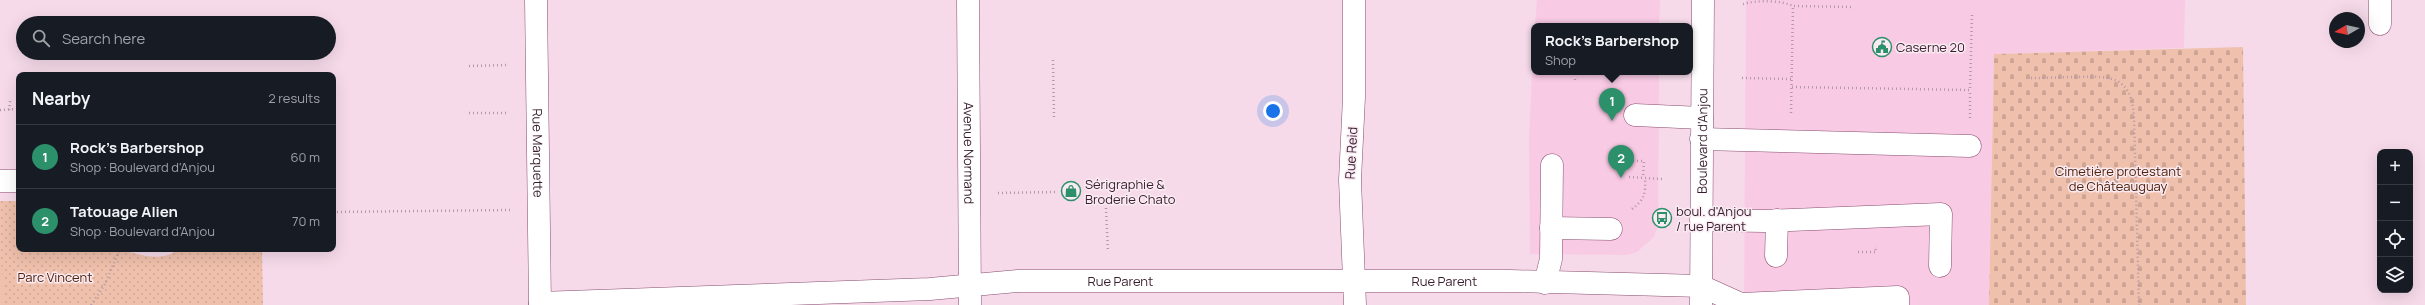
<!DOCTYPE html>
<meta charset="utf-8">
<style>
:root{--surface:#171b24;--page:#20242c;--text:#f1f3f6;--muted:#9ea1a6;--line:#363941;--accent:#2c906a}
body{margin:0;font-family:Manrope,sans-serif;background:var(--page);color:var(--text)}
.controls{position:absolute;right:12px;bottom:12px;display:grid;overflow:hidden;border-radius:8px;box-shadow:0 4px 16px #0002}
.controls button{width:36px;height:36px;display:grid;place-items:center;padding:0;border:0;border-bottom:1px solid var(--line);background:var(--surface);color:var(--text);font:20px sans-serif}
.compass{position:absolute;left:2329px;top:12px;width:36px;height:36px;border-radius:50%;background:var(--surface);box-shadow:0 4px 16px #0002;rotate:261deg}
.you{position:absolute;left:1273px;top:111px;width:14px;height:14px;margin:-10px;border:3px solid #fff;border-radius:50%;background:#1a73e8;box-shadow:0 0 0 6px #1a73e833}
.badge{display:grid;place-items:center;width:26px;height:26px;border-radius:50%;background:var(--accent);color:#fff;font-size:13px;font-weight:700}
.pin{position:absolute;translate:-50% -33px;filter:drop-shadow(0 1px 2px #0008)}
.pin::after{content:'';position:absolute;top:21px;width:14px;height:12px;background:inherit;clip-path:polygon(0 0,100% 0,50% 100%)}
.popup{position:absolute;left:1531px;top:23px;width:162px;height:52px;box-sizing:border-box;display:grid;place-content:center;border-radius:8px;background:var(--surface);filter:drop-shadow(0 1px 3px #0005);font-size:13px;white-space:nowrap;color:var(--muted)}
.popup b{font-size:15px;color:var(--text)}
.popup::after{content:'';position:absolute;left:50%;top:100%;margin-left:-8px;border:8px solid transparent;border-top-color:var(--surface)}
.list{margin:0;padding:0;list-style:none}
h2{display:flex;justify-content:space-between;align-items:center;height:52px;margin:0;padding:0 16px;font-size:17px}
h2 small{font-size:13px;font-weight:400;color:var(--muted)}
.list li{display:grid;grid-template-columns:26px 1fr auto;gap:12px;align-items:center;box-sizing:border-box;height:64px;padding:0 16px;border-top:1px solid var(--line)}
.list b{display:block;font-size:15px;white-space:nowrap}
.list p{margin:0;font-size:13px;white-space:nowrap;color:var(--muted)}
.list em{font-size:13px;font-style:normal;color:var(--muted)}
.icon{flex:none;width:22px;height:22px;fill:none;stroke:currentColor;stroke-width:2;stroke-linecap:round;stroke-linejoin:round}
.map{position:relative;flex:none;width:2425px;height:305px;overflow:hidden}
.search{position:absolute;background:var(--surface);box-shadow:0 4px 16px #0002;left:16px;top:16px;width:320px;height:44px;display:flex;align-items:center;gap:10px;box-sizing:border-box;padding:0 14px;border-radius:22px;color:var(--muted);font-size:15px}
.panel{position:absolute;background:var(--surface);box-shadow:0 4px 16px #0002;left:16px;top:72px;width:320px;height:180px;border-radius:8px}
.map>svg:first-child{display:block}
.built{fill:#f9cae4}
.grass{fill:url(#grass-dots)}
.cemetery{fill:url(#cemetery-stones)}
.garden{fill:#efc0ac}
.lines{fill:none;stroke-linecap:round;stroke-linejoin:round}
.minor-casing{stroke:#884c70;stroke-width:23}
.path{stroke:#b398a8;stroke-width:2.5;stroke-dasharray:1 3;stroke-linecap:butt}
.minor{stroke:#fff;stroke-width:22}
.labels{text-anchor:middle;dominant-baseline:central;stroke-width:3;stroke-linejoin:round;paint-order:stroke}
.poi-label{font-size:13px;fill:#371d2d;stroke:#faebf3;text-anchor:start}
.street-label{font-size:13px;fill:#371d2d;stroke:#faebf3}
.park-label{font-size:13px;fill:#4f2109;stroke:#faebf3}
</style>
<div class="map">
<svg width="2425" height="305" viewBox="0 0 2425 305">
<defs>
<pattern id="grass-dots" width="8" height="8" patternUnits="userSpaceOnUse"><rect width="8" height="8" fill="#efc0ac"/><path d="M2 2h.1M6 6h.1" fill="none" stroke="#cea594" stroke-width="1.8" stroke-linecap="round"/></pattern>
<pattern id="cemetery-stones" width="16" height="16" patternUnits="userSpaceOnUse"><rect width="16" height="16" fill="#efc0ac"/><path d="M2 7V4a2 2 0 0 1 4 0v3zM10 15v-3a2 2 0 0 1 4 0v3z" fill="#cea594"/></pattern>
</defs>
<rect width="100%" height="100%" fill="#f6dae9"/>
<g class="built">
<path d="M1537 0H1660L1659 26H1535Z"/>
<path d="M1746 0H2185L2184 48 1994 54 1989 305H1744Z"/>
<path d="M1534 32V72H1659L1658 225 1654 237 1637 252 1627 255 1530 254 1529 138Z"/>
</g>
<path class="grass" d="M0 201H19V249H122C139 256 164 262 179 249H262L263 305H0Z"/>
<path class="cemetery" d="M2243 47 2246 305H1989L1994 54Z"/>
<path class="garden" d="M0 252 4 286 3 305H0Z"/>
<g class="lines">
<g class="minor-casing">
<g id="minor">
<path id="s1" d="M536 0 540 305"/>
<path id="s2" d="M968 0 970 305"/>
<path d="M1354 0V97L1350 180 1355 305"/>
<path d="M2380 0V24"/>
<path d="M1635 115 1702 118"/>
<path d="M1701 139 1970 146"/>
<path d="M0 181H19"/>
<path d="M1701 220 1764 221 1941 214 1940 266"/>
<path d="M1551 228 1611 229"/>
<path d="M1776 256 1777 220"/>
<path d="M1545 283 1551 259 1552 165"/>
<path id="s3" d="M540 303 930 289 1018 281H1510L1701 286 1741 304 1898 297V305"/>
<path id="s4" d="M1701 305 1703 0"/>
</g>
</g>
<g class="path">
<path d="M1743 4C1756 0 1781 0 1793 6"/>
<path d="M1053 60 1054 119"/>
<path d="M469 66 508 65"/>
<path d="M1742 78 1792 79"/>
<path d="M2031 78C2046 78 2062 77 2078 77 2111 76 2131 76 2134 116L2139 305"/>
<path d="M1575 79V83"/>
<path d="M1792 87 1970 90 1972 14"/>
<path d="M0 110 19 109"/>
<path d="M9 110 10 101"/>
<path d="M469 113H509"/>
<path d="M1791 113 1793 6 1854 7"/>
<path d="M1970 118V90"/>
<path d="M1629 161H1644L1643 178"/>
<path d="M1629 177 1663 179"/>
<path d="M998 193 1055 192"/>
<path d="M1106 208 1108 252"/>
<path d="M1632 209C1644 200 1646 194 1645 178"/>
<path d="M333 212 510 210"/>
<path d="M1858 252H1876L1875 246"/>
<path d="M91 305 105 284 120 249"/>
</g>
<use href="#minor" class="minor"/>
</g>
<defs>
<g id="civic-ring" transform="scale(1)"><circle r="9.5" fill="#faebf3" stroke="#2c906a" stroke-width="1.5"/><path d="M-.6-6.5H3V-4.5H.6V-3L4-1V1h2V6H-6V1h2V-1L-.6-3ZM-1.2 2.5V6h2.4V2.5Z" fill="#2c906a"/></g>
<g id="shop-ring" transform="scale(1)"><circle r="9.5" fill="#faebf3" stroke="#2c906a" stroke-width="1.5"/><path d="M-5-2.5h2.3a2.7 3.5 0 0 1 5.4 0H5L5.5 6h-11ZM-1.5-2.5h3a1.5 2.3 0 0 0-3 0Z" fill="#2c906a"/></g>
<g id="bus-ring" transform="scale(1)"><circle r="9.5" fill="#faebf3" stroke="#2c906a" stroke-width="1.5"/><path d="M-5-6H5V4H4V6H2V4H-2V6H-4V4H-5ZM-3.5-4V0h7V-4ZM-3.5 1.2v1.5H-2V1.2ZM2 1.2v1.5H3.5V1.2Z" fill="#2c906a"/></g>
</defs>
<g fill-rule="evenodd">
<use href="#civic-ring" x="1882" y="47"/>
<use href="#shop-ring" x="1071" y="191"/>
<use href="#bus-ring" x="1662" y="218"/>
</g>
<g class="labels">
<g class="poi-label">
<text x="1896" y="47">Caserne 20</text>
<text x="1085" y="184">Sérigraphie &amp;<tspan x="1085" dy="15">Broderie Chato</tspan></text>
<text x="1676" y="211">boul. d'Anjou<tspan x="1676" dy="15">/ rue Parent</tspan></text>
</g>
<g class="street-label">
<text stroke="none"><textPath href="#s4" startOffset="164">Boulevard d'Anjou</textPath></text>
<text stroke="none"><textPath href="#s1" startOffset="153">Rue Marquette</textPath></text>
<text stroke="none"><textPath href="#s2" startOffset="153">Avenue Normand</textPath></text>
<text transform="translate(1351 153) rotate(-87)">Rue Reid</text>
<text stroke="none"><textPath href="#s3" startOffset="581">Rue Parent</textPath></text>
<text stroke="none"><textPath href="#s3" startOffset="905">Rue Parent</textPath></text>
</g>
<g class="park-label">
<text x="2118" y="171">Cimetière protestant<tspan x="2118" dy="15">de Châteauguay</tspan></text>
<text x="55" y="277">Parc Vincent</text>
</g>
</g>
</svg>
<div class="controls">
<button>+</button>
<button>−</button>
<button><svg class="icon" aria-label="locate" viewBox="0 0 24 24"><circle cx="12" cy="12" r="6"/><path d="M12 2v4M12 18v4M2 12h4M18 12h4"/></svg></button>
<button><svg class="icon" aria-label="layers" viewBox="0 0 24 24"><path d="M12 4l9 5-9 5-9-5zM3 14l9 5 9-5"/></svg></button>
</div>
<svg class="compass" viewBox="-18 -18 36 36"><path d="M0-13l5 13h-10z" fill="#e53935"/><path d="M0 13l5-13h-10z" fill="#9ea1a6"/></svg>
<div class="you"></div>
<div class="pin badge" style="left:1612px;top:121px">1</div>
<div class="popup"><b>Rock's Barbershop</b>Shop</div>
<div class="pin badge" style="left:1621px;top:178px">2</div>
<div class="search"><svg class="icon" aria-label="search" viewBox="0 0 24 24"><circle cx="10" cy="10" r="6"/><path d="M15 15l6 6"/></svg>Search here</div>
<section class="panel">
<h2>Nearby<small>2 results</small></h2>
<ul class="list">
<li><span class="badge">1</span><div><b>Rock's Barbershop</b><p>Shop · Boulevard d'Anjou</p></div><em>60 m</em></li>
<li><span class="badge">2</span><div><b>Tatouage Alien</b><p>Shop · Boulevard d'Anjou</p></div><em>70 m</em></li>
</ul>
</section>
</div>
